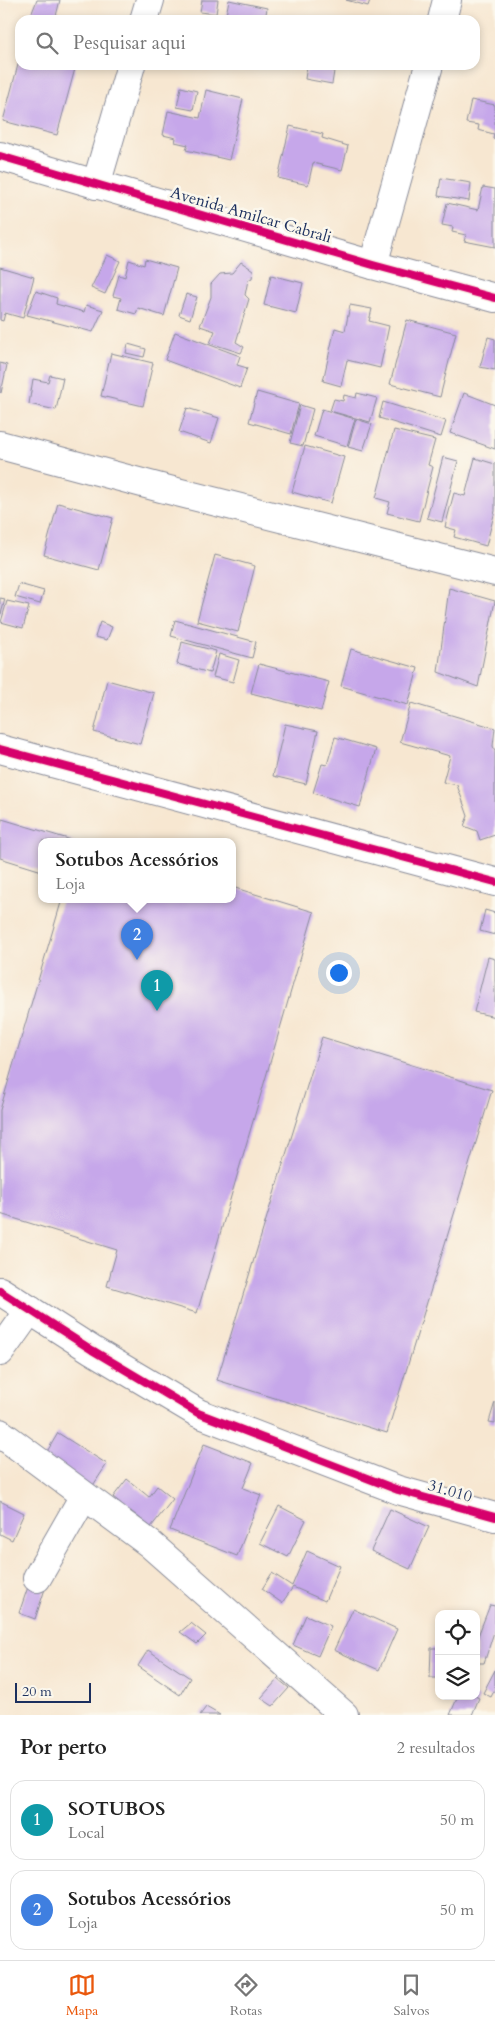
<!DOCTYPE html>
<html lang="pt">
<meta charset="utf-8">
<style>
:root{--surface:#fff;--page:#f6f6f6;--text:#222;--muted:#767676;--line:#e0e0e0;--accent:#ea580c}
body{margin:0;font-family:Cardo,serif;background:var(--page);color:var(--text)}
.controls{position:absolute;right:15px;bottom:15px;display:grid;overflow:hidden;border-radius:10px;box-shadow:0 2px 8px #0003}
.controls button{width:45px;height:45px;display:grid;place-items:center;padding:0;border:0;border-bottom:1px solid var(--line);background:var(--surface);color:var(--text);font:25px sans-serif}
.scale{position:absolute;left:15px;bottom:12px;width:76px;box-sizing:border-box;padding-left:5px;border:2px solid #1b2f5e;border-top:0;font-size:14px;line-height:18px;white-space:nowrap;color:#1b2f5e;-webkit-text-stroke:4px #fbf7ec;paint-order:stroke}
.you{position:absolute;left:338px;top:972px;width:18px;height:18px;margin:-12px;border:4px solid #fff;border-radius:50%;background:#1a73e8;box-shadow:0 0 0 8px #1a73e833}
.badge{display:grid;place-items:center;width:32px;height:32px;border-radius:50%;background:var(--accent);color:#fff;font-size:16px;font-weight:700}
.pin{position:absolute;translate:-50% -41px;filter:drop-shadow(0 1px 2px #0008)}
.pin::after{content:'';position:absolute;top:26px;width:18px;height:15px;background:inherit;clip-path:polygon(0 0,100% 0,50% 100%)}
.popup{position:absolute;left:38px;top:838px;width:198px;height:65px;box-sizing:border-box;display:grid;place-content:center;border-radius:10px;background:var(--surface);filter:drop-shadow(0 1px 4px #0005);font-size:16px;white-space:nowrap;color:var(--muted)}
.popup b{font-size:19px;color:var(--text)}
.popup::after{content:'';position:absolute;left:50%;top:100%;margin-left:-10px;border:10px solid transparent;border-top-color:var(--surface)}
.list{margin:0;padding:0;list-style:none}
h2{display:flex;justify-content:space-between;align-items:center;height:65px;margin:0;padding:0 20px;font-size:21px}
h2 small{font-size:16px;font-weight:400;color:var(--muted)}
.list li{display:grid;grid-template-columns:32px 1fr auto;gap:15px;align-items:center;box-sizing:border-box;height:80px;margin:0 10px 10px;padding:0 10px;border:1px solid var(--line);border-radius:15px}
.list b{display:block;font-size:19px;white-space:nowrap}
.list p{margin:0;font-size:16px;white-space:nowrap;color:var(--muted)}
.list em{font-size:16px;font-style:normal;color:var(--muted)}
.icon{flex:none;width:28px;height:28px;fill:none;stroke:currentColor;stroke-width:2;stroke-linecap:round;stroke-linejoin:round}
.map{position:relative;flex:none;width:495px;height:1715px;overflow:hidden}
.search{position:absolute;background:var(--surface);box-shadow:0 2px 8px #0003;left:15px;right:15px;top:15px;height:55px;display:flex;align-items:center;gap:12px;box-sizing:border-box;padding:0 18px;border-radius:15px;color:var(--muted);font-size:19px}
.sheet{height:245px;background:var(--surface)}
nav{display:flex;justify-content:space-around;align-items:center;box-sizing:border-box;height:70px;border-top:1px solid var(--line);background:var(--surface);font-size:14px;color:var(--muted)}
nav a{display:grid;justify-items:center;gap:2px}
nav .on{color:var(--accent)}
.map>svg:first-child{display:block}
.building{fill:#c6a7ea}
.lines{fill:none;stroke-linecap:round;stroke-linejoin:round}
.street-casing{stroke:#898b98;stroke-width:30}
.street{stroke:#fff;stroke-width:28}
.cycleway-casing{stroke:#fbf7ec;stroke-width:11}
.cycleway{stroke:#d6006c;stroke-width:8}
.labels{text-anchor:middle;dominant-baseline:central;stroke-width:5;stroke-linejoin:round;paint-order:stroke}
.street-label{font-size:16px;fill:#1b2f5e;stroke:#fbf7ec}
</style>
<div class="map">
<svg width="495" height="1715" viewBox="0 0 495 1715">
<rect width="100%" height="100%" fill="#fbf7ec"/>
<filter id="ink" filterUnits="userSpaceOnUse"><feTurbulence type="fractalNoise" baseFrequency=".02" numOctaves="2"/><feDisplacementMap in="SourceGraphic" scale="10" xChannelSelector="R" yChannelSelector="G"/><feConvolveMatrix kernelMatrix="1 2 1 2 8 2 1 2 1" color-interpolation-filters="sRGB"/></filter>
<filter id="wash" filterUnits="userSpaceOnUse"><feTurbulence type="fractalNoise" baseFrequency=".0096" numOctaves="4" result="noise"/><feDisplacementMap in="SourceGraphic" scale="20" xChannelSelector="R" yChannelSelector="G"/><feGaussianBlur stdDeviation="1.12" result="paint"/><feColorMatrix in="noise" values="0 0 0 0 0 0 0 0 0 0 0 0 0 0 0 0 0 1.4 0 .05"/><feComposite in="paint" operator="in"/></filter>
<g filter="url(#wash)">
<rect width="100%" height="100%" fill="#f7e7d1"/>
<g id="blocks">
<g class="building">
<path d="M37 0H60L55 20H46L31 15Z"/>
<path d="M202 0H218L216 14 200 12Z"/>
<path d="M229 0 267 8 265 20H225Z"/>
<path d="M346 0H370L368 6Z"/>
<path d="M19 61 20 65H76L57 135 3 121Z"/>
<path d="M307 65H335L332 84 305 79Z"/>
<path d="M181 87 197 91 193 110 177 107Z"/>
<path d="M206 90 243 99 229 160 186 150 188 145 175 142 176 138 163 135 168 111 200 118Z"/>
<path d="M471 100 495 105V140L493 139 494 134 478 130 479 125 466 123Z"/>
<path d="M290 126 323 134 322 138 348 146 342 170 313 163 308 185 278 178Z"/>
<path d="M441 178 471 183 469 201 438 196Z"/>
<path d="M483 187 495 189V247L464 241 466 235 452 232 453 227 442 225 447 203 478 210Z"/>
<path d="M107 255 120 261 105 294 91 288Z"/>
<path d="M145 259 177 268 164 316 138 308 136 314 118 309 121 298 113 296 119 275 125 277 129 260 144 265Z"/>
<path d="M241 262 253 270 252 278 248 280 245 295 249 299 236 342 244 347 241 353 210 343 215 331 200 326 211 297V284L220 274 232 273Z"/>
<path d="M0 267 34 277 23 318 5 313 3 321 0 320Z"/>
<path d="M271 275 303 283 296 313 264 305Z"/>
<path d="M36 291 57 298 56 304 84 312 86 305 103 310 93 332 27 315Z"/>
<path d="M186 294 197 297 190 319 179 315Z"/>
<path d="M350 305 372 309 369 321 389 326 380 368 347 360 341 386 323 381 335 328 345 331Z"/>
<path d="M407 320 456 333 440 397 390 384Z"/>
<path d="M175 332 240 356 237 365 247 368 240 388 165 360Z"/>
<path d="M488 337 495 339V370L480 367Z"/>
<path d="M128 344 146 349 144 357 126 353Z"/>
<path d="M111 353 153 363 143 406 101 396Z"/>
<path d="M0 363 7 365 1 393 0 392Z"/>
<path d="M50 375 63 378 56 410 29 404 33 379 48 382Z"/>
<path d="M257 392 299 404 291 434 249 422Z"/>
<path d="M357 393 377 398 370 422 330 411 334 399 343 401 344 395 356 398Z"/>
<path d="M464 393 495 405V449L450 433Z"/>
<path d="M383 402 446 421 441 437 379 418Z"/>
<path d="M300 405 313 409 303 446 290 443Z"/>
<path d="M187 408 219 418 211 443 179 432Z"/>
<path d="M322 409 355 419 347 446 314 436Z"/>
<path d="M356 419 372 424 363 451 348 447Z"/>
<path d="M394 430 435 440 428 465 433 467 419 521 387 513 390 502 376 498Z"/>
<path d="M305 446 344 457 331 503 292 492Z"/>
<path d="M443 457 458 461 442 522 427 518Z"/>
<path d="M475 458 495 464V511L486 546 454 537 456 530 445 527 454 493 465 496Z"/>
<path d="M58 503 113 518 99 570 44 555Z"/>
<path d="M215 555 255 566 238 632 197 621Z"/>
<path d="M19 584 44 591 40 604 15 597Z"/>
<path d="M449 588 495 601 478 687 438 672Z"/>
<path d="M0 598 5 599 1 614H0Z"/>
<path d="M7 601 29 606 23 628 1 622Z"/>
<path d="M175 620 256 642 252 658 171 636Z"/>
<path d="M100 622 112 627 107 640 95 637Z"/>
<path d="M182 642 216 651 210 673 177 664Z"/>
<path d="M351 649 418 668 408 705 341 686Z"/>
<path d="M219 654 239 660 233 682 213 677Z"/>
<path d="M259 664 329 682 321 711 251 693Z"/>
<path d="M107 680 154 693 140 744 94 732Z"/>
<path d="M411 703 495 728 493 746 495 751V835L480 840 477 831 464 826 468 816 457 785 443 782 450 756 400 742Z"/>
<path d="M285 724 318 731 306 784 273 776Z"/>
<path d="M335 737 376 749 360 807 313 793 322 764 327 765Z"/>
<path d="M2 819 75 841H42V871L0 858V827Z"/>
<path d="M232 887 314 912 197 1313 107 1286 117 1250 0 1214V1110L62 899H232Z"/>
<path d="M485 910 495 913V935L480 931Z"/>
<path d="M488 957 495 959V1017L474 1012Z"/>
<path d="M322 1037 492 1090 387 1433 217 1380Z"/>
<path d="M495 1402V1423L489 1422Z"/>
<path d="M58 1433 107 1464 90 1490 42 1460Z"/>
<path d="M204 1444 253 1463 243 1488 261 1495 237 1556 170 1530Z"/>
<path d="M127 1479 149 1497 157 1486 173 1499 151 1527 113 1497Z"/>
<path d="M0 1501 24 1513 12 1540 0 1534Z"/>
<path d="M279 1506 306 1520 288 1557 260 1543Z"/>
<path d="M390 1509 429 1527 410 1569 371 1551Z"/>
<path d="M307 1551 340 1566 325 1601 293 1587 282 1603 262 1589 272 1573 292 1586Z"/>
<path d="M29 1584 45 1589 35 1619 19 1613Z"/>
<path d="M490 1605 495 1606V1629L484 1663H476V1641Z"/>
<path d="M353 1609 397 1629 379 1670 334 1650Z"/>
<path d="M306 1615 331 1626 318 1656 293 1645Z"/>
<path d="M191 1623 206 1635 197 1644 180 1632Z"/>
<path d="M431 1648H439V1678H430Z"/>
<path d="M148 1650 190 1678 180 1695 138 1666Z"/>
<path d="M495 1670V1689L491 1697 483 1693Z"/>
<path d="M278 1679 289 1688 273 1706 261 1698Z"/>
<path d="M458 1696H475L479 1698 472 1715H450Z"/>
<path d="M206 1707 220 1715H200Z"/>
</g>
</g>
</g>
<g filter="url(#ink)">
<use href="#blocks" fill-opacity="0" stroke="#898b98" stroke-width="1"/>
<g class="lines">
<g class="street-casing">
<g id="street">
<path d="M144 20 150 0"/>
<path d="M442 20 447 0"/>
<path d="M0 156 373 265 495 298"/>
<path d="M96 185 131 65"/>
<path d="M373 265 429 65"/>
<path d="M0 445 161 488 495 572"/>
<path d="M0 749 495 882"/>
<path d="M0 1291 92 1350 198 1413 398 1490 495 1517"/>
<path d="M0 1352 30 1310"/>
<path d="M0 1433 150 1544 344 1715"/>
<path d="M37 1578 84 1496"/>
</g>
</g>
<use href="#street" class="street"/>
<g class="cycleway-casing">
<g id="cycleway">
<path d="M0 156 373 265 495 298"/>
<path d="M0 749 495 882"/>
<path d="M0 1291 92 1350 198 1413 398 1490 495 1517"/>
</g>
</g>
<use href="#cycleway" class="cycleway"/>
</g>
</g>
<g class="labels">
<g class="street-label">
<text transform="translate(251 215) rotate(16)">Avenida Amilcar Cabrali</text>
<text transform="translate(450 1491) rotate(16)">31.010</text>
</g>
</g>
</svg>
<div class="controls">
<button><svg class="icon" aria-label="locate" viewBox="0 0 24 24"><circle cx="12" cy="12" r="6"/><path d="M12 2v4M12 18v4M2 12h4M18 12h4"/></svg></button>
<button><svg class="icon" aria-label="layers" viewBox="0 0 24 24"><path d="M12 4l9 5-9 5-9-5zM3 14l9 5 9-5"/></svg></button>
</div>
<div class="scale">20 m</div>
<div class="you"></div>
<div class="pin badge" style="left:157px;top:1011px;background:#0f9aa8">1</div>
<div class="pin badge" style="left:137px;top:960px;background:#3f7fe0">2</div>
<div class="popup"><b>Sotubos Acessórios</b>Loja</div>
<div class="search"><svg class="icon" aria-label="search" viewBox="0 0 24 24"><circle cx="10" cy="10" r="6"/><path d="M15 15l6 6"/></svg>Pesquisar aqui</div>
</div>
<section class="sheet">
<h2>Por perto<small>2 resultados</small></h2>
<ul class="list">
<li><span class="badge" style="background:#0f9aa8">1</span><div><b>SOTUBOS</b><p>Local</p></div><em>50 m</em></li>
<li><span class="badge" style="background:#3f7fe0">2</span><div><b>Sotubos Acessórios</b><p>Loja</p></div><em>50 m</em></li>
</ul>
</section>
<nav>
<a class="on"><svg class="icon" aria-label="map" viewBox="0 0 24 24"><path d="M3 6l6-2 6 2 6-2v14l-6 2-6-2-6 2zM9 4v14M15 6v14"/></svg>Mapa</a>
<a><svg class="icon" aria-label="directions" viewBox="0 0 24 24"><path d="M12 3l9 9-9 9-9-9zM9 14v-3h6M13 9l2 2-2 2"/></svg>Rotas</a>
<a><svg class="icon" aria-label="saved" viewBox="0 0 24 24"><path d="M7 4h10v16l-5-4-5 4z"/></svg>Salvos</a>
</nav>
